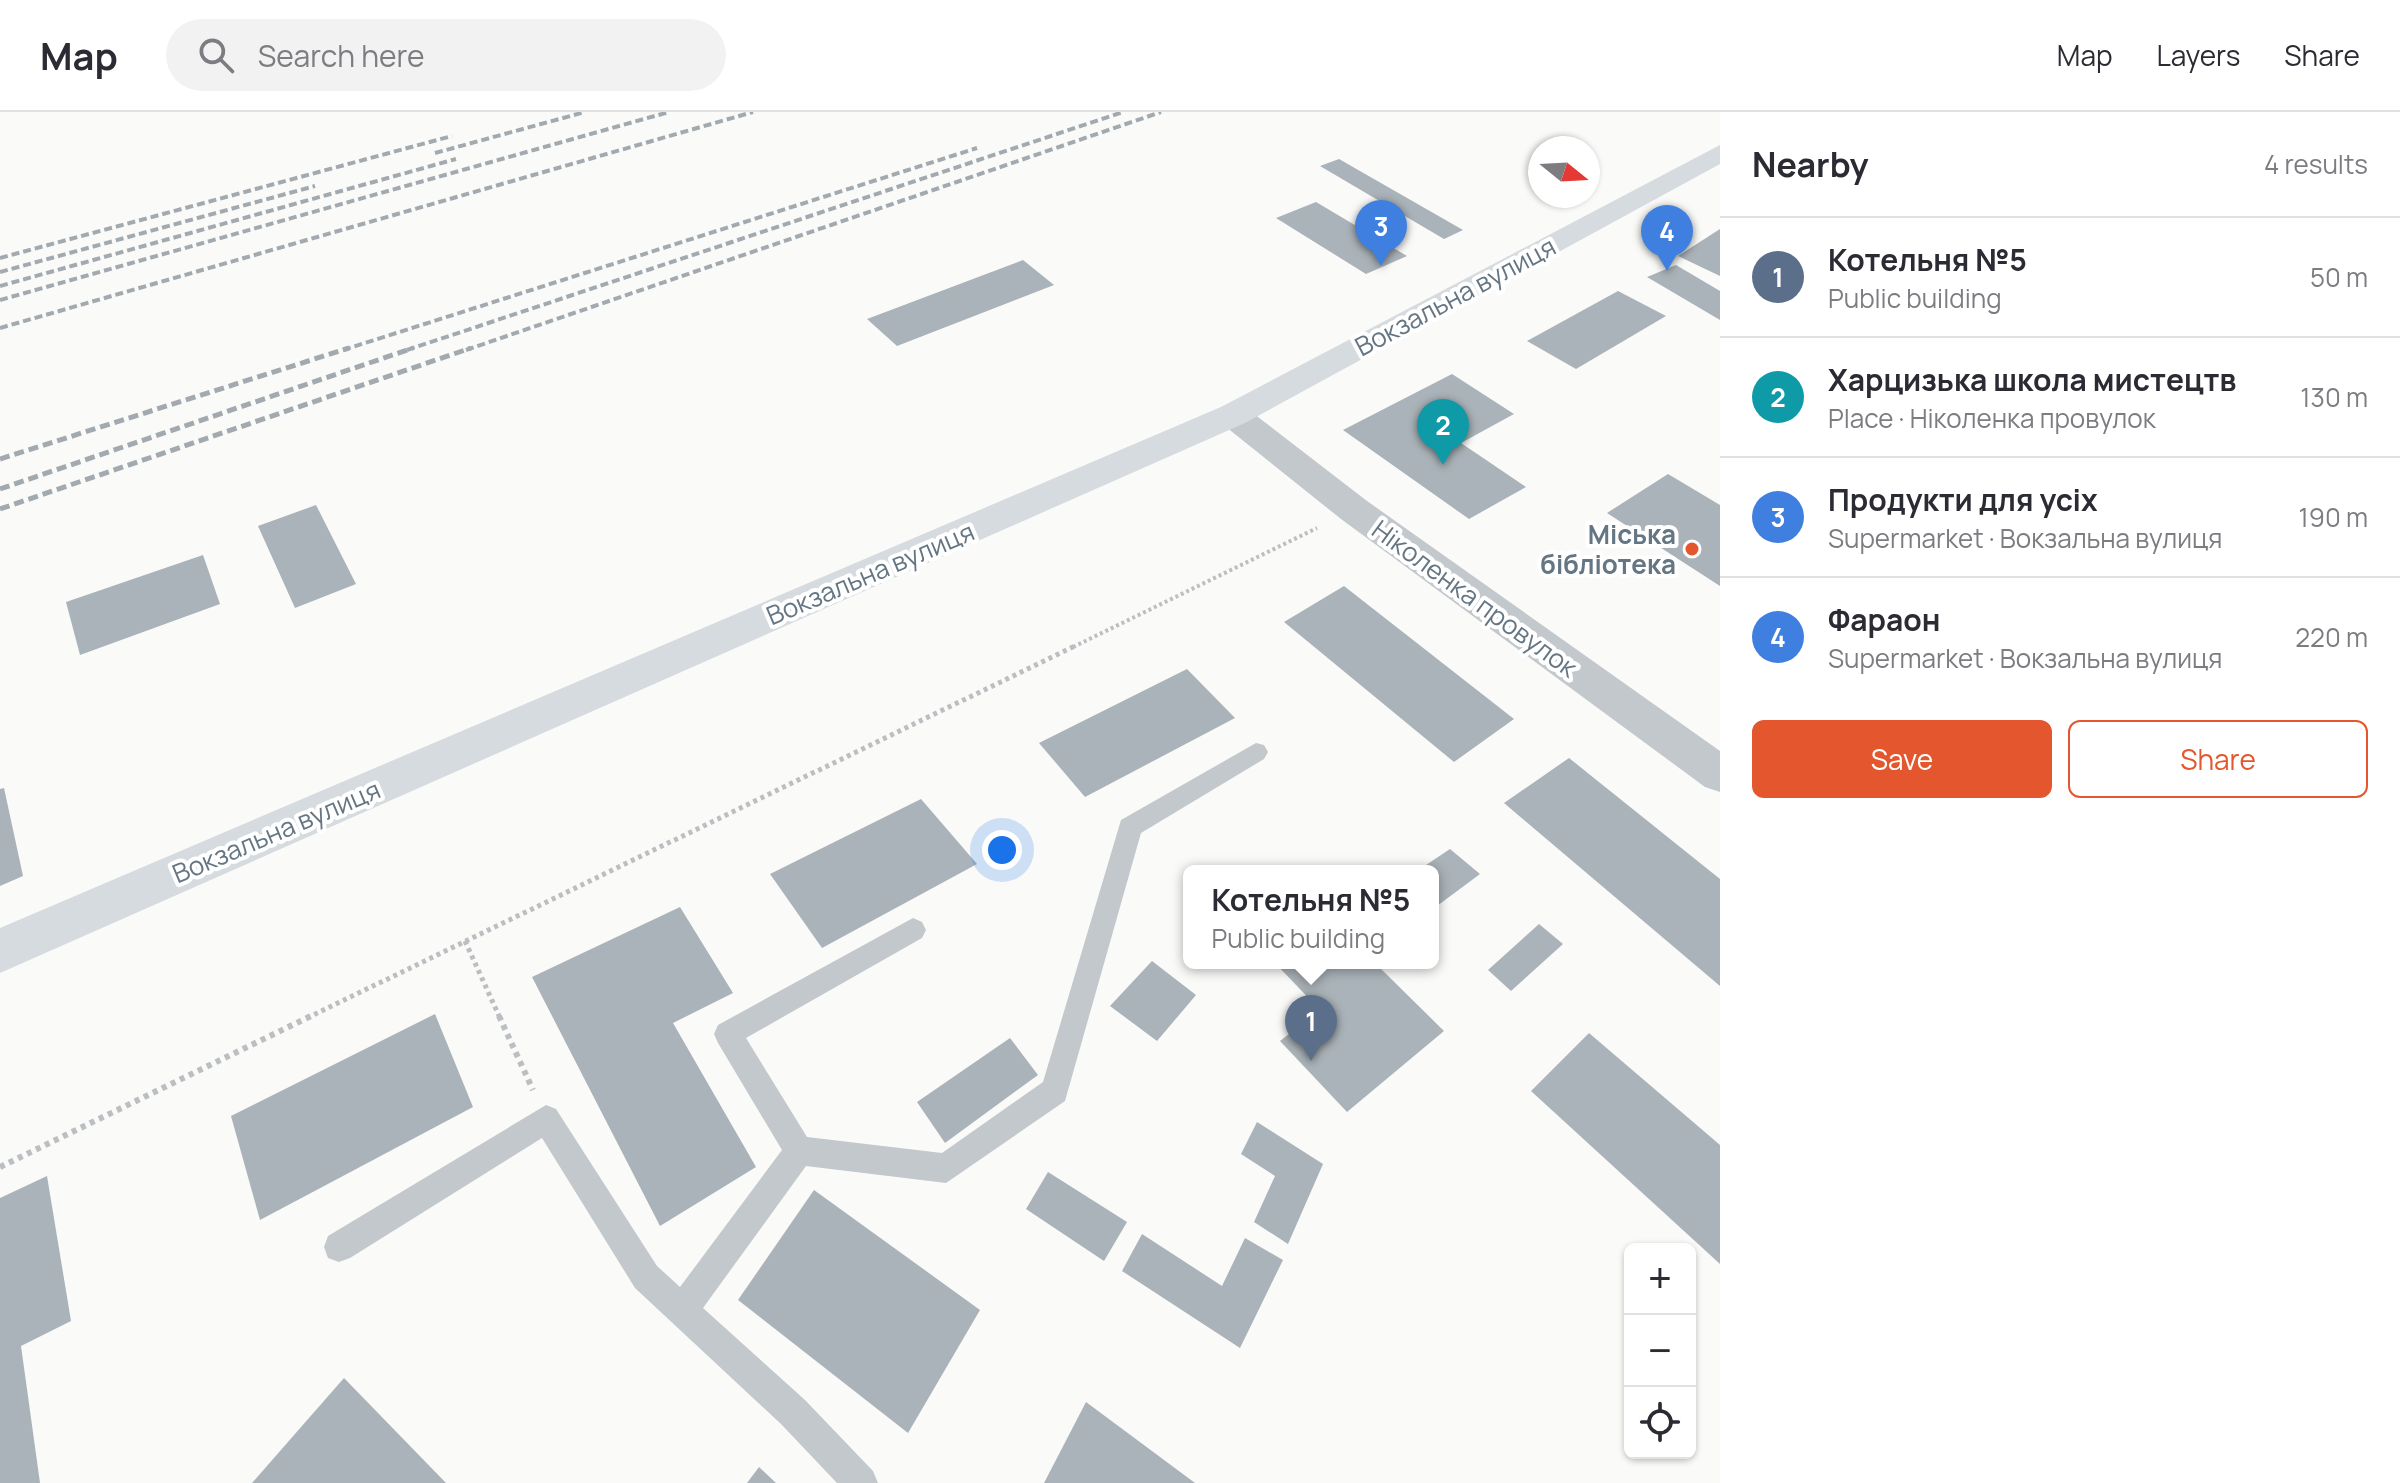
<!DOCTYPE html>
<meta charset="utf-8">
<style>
:root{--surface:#fff;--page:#f2f2f3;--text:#2b2b33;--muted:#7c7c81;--line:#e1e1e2;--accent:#e4572e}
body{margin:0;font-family:Manrope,sans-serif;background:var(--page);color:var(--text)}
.controls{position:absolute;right:24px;bottom:24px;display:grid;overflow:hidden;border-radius:12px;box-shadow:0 2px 6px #0004}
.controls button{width:72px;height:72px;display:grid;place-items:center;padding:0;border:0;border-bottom:2px solid var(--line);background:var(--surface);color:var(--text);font:40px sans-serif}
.compass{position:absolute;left:1528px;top:24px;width:72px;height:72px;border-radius:50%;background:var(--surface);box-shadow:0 2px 6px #0004;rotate:108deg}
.you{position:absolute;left:1002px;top:738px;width:28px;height:28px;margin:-20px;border:6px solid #fff;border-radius:50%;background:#1a73e8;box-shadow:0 0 0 12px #1a73e833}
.badge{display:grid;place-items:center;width:52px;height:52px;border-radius:50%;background:var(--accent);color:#fff;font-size:26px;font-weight:700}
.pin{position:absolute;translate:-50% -66px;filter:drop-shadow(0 2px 4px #0008)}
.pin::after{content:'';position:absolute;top:42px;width:28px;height:24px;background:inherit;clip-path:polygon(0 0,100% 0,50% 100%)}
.popup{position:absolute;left:1183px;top:753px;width:256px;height:104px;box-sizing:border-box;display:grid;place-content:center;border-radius:12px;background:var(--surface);filter:drop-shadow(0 2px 6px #0005);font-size:26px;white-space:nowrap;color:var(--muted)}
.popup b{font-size:30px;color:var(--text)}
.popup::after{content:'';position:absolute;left:50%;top:100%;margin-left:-16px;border:16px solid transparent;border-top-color:var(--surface)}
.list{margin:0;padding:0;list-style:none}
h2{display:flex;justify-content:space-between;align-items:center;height:104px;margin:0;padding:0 32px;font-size:34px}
h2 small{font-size:26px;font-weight:400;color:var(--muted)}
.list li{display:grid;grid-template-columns:52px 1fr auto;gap:24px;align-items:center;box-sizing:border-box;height:120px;padding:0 32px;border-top:2px solid var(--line)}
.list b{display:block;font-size:30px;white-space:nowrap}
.list p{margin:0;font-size:26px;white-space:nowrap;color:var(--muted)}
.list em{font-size:26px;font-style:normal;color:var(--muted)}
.actions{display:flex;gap:16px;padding:24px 32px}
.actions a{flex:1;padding:18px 0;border:2px solid var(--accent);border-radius:12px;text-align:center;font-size:28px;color:var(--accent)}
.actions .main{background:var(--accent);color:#fff}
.icon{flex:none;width:44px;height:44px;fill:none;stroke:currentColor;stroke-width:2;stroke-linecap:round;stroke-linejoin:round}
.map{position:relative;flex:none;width:1720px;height:1371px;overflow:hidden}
header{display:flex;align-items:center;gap:48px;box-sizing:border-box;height:112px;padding:0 40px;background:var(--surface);border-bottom:2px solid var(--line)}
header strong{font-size:38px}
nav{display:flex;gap:44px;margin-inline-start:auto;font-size:28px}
.search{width:560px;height:72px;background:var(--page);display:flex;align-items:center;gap:20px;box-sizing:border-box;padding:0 28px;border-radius:44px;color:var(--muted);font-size:30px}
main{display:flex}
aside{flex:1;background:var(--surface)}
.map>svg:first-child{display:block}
.building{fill:#aab3b9}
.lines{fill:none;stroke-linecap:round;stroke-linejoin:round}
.path-far2{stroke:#bbbfc2;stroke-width:4;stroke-dasharray:3 3;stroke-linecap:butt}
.path-far1{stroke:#bbbfc2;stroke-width:5;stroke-dasharray:4 4;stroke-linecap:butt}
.path{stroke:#bbbfc2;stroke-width:6;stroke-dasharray:5 5;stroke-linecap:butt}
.service{fill:#c3c8cc;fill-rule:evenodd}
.minor{fill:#c3c8cc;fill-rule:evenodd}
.primary{fill:#d6dbdf;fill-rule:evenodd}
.rail-far1{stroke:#a2aab0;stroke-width:4;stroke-dasharray:8 4;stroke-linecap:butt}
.rail{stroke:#a2aab0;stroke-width:5;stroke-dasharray:10 5;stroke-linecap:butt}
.poi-dot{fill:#e4572e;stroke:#fff;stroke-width:3}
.labels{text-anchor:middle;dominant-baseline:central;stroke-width:8;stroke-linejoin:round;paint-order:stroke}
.street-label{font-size:26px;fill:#657683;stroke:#fff}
.poi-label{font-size:26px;font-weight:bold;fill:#657683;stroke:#fff;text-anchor:end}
</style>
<header>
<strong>Map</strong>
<div class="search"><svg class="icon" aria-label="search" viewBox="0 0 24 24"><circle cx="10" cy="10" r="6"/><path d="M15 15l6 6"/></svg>Search here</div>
<nav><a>Map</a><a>Layers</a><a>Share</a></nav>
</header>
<main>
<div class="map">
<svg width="1720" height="1371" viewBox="0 0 1720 1371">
<rect width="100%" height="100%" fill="#fafaf8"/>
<g class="building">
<path d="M1339 47 1463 118 1444 127 1320 54Z"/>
<path d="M1316 90 1407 144 1366 162 1276 106Z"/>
<path d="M1720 117V164L1678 144Z"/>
<path d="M1023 148 1054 173 897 234 867 207Z"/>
<path d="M1676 153 1720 179V208L1647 165Z"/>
<path d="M1618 179 1666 204 1576 257 1527 229Z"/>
<path d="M1452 262 1514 302 1461 331 1526 375 1469 407 1343 318Z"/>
<path d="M1668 362 1720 393V474L1607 401Z"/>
<path d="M316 393 356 472 295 496 258 414Z"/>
<path d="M203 443 220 492 80 543 66 490Z"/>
<path d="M1344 474 1514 607 1454 650 1284 510Z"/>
<path d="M1187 557 1235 606 1085 685 1039 631Z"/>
<path d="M1569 646 1720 767V874L1504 691Z"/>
<path d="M4 676 23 764 0 774V677Z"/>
<path d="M921 687 977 752 822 836 770 762Z"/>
<path d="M1450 737 1480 762 1433 797V759H1417Z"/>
<path d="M680 795 733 881 673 911 756 1055 660 1114 532 865Z"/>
<path d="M1539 812 1563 832 1511 879 1488 858Z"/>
<path d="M1152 849 1196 883 1157 929 1110 894Z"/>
<path d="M1275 851H1375L1444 919 1347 1000 1280 929 1320 898Z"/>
<path d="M435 902 473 995 260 1108 231 1004Z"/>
<path d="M1589 921 1720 1033V1152L1531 979Z"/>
<path d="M1010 926 1038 963 945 1031 917 990Z"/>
<path d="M1257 1010 1323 1052 1288 1132 1254 1110 1275 1064 1241 1042Z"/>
<path d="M1048 1060 1127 1110 1104 1149 1026 1097Z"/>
<path d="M47 1064 71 1209 21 1234 40 1371H0V1086Z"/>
<path d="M814 1078 980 1198 908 1321 738 1188Z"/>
<path d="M1142 1122 1222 1174 1245 1126 1283 1148 1240 1236 1122 1159Z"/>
<path d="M344 1266 446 1371H252Z"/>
<path d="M1086 1290 1195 1371H1044Z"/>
<path d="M759 1355 776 1371H747Z"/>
</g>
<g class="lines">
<path class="path-far2" d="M1073 535 1317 416"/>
<g class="path-far1">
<path d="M465 829 500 906"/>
<path d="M307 906 1077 533"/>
</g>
<g class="path">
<path d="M499 904 533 978"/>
<path d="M0 1055 311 904"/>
</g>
<path class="service" d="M1256 631 1264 633 1268 640 1264 647 1141 721 1065 989 946 1071 806 1054 703 1196 805 1288 873 1359 878 1371H837L781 1312 635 1176 542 1026 350 1146 339 1150 328 1146 324 1135 328 1124 546 993 556 997 657 1154 680 1175 782 1038 718 931 714 922 718 913 913 806 922 810 926 818 922 826 746 926 807 1025 942 1041 1043 970 1121 708Z"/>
<path class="minor" d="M1233 292 1245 295 1367 389 1720 639V680L1705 675 1341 407 1221 311 1216 303 1221 295Z"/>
<path class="primary" d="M1720 33V52L1245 311 0 861V816L1221 295Z"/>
<g class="rail-far1">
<path d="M435 41 585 0"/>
<path d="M0 146 452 24"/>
<path d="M0 160 315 74"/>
<path d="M0 174 456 47"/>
<path d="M0 188 669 0"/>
<path d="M0 216 753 0"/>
<path d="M343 238 977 36"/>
<path d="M407 238 1123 0"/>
<path d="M466 238 1161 0"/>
</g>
<g class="rail">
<path d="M0 347 349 236"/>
<path d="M0 377 413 236"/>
<path d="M0 397 471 236"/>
</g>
</g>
<circle class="poi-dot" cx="1692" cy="437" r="8"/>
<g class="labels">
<g class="street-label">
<text transform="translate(1455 184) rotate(-28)">Вокзальна вулиця</text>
<text transform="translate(870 461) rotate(-23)">Вокзальна вулиця</text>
<text transform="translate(1475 486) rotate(36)">Ніколенка провулок</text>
<text transform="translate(276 719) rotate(-23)">Вокзальна вулиця</text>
</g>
<g class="poi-label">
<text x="1676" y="422">Міська<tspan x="1676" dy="30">бібліотека</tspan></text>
</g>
</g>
</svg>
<div class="controls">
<button>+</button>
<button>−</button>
<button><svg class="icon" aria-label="locate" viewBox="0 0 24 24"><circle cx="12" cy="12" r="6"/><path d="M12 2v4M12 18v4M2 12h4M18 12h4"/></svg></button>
</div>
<svg class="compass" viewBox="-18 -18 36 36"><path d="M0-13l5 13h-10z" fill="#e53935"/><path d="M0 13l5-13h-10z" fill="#7c7c81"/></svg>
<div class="you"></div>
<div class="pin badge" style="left:1311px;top:949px;background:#5c6f8a">1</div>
<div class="popup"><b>Котельня №5</b>Public building</div>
<div class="pin badge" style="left:1443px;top:353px;background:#0f9aa8">2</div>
<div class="pin badge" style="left:1381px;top:154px;background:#3f7fe0">3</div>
<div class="pin badge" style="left:1667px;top:159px;background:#3f7fe0">4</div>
</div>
<aside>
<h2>Nearby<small>4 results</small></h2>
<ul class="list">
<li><span class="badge" style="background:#5c6f8a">1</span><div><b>Котельня №5</b><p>Public building</p></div><em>50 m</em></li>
<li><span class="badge" style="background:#0f9aa8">2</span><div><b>Харцизька школа мистецтв</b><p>Place · Ніколенка провулок</p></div><em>130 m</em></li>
<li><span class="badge" style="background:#3f7fe0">3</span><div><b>Продукти для усіх</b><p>Supermarket · Вокзальна вулиця</p></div><em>190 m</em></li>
<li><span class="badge" style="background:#3f7fe0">4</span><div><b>Фараон</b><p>Supermarket · Вокзальна вулиця</p></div><em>220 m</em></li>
</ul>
<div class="actions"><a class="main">Save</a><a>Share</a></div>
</aside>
</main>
